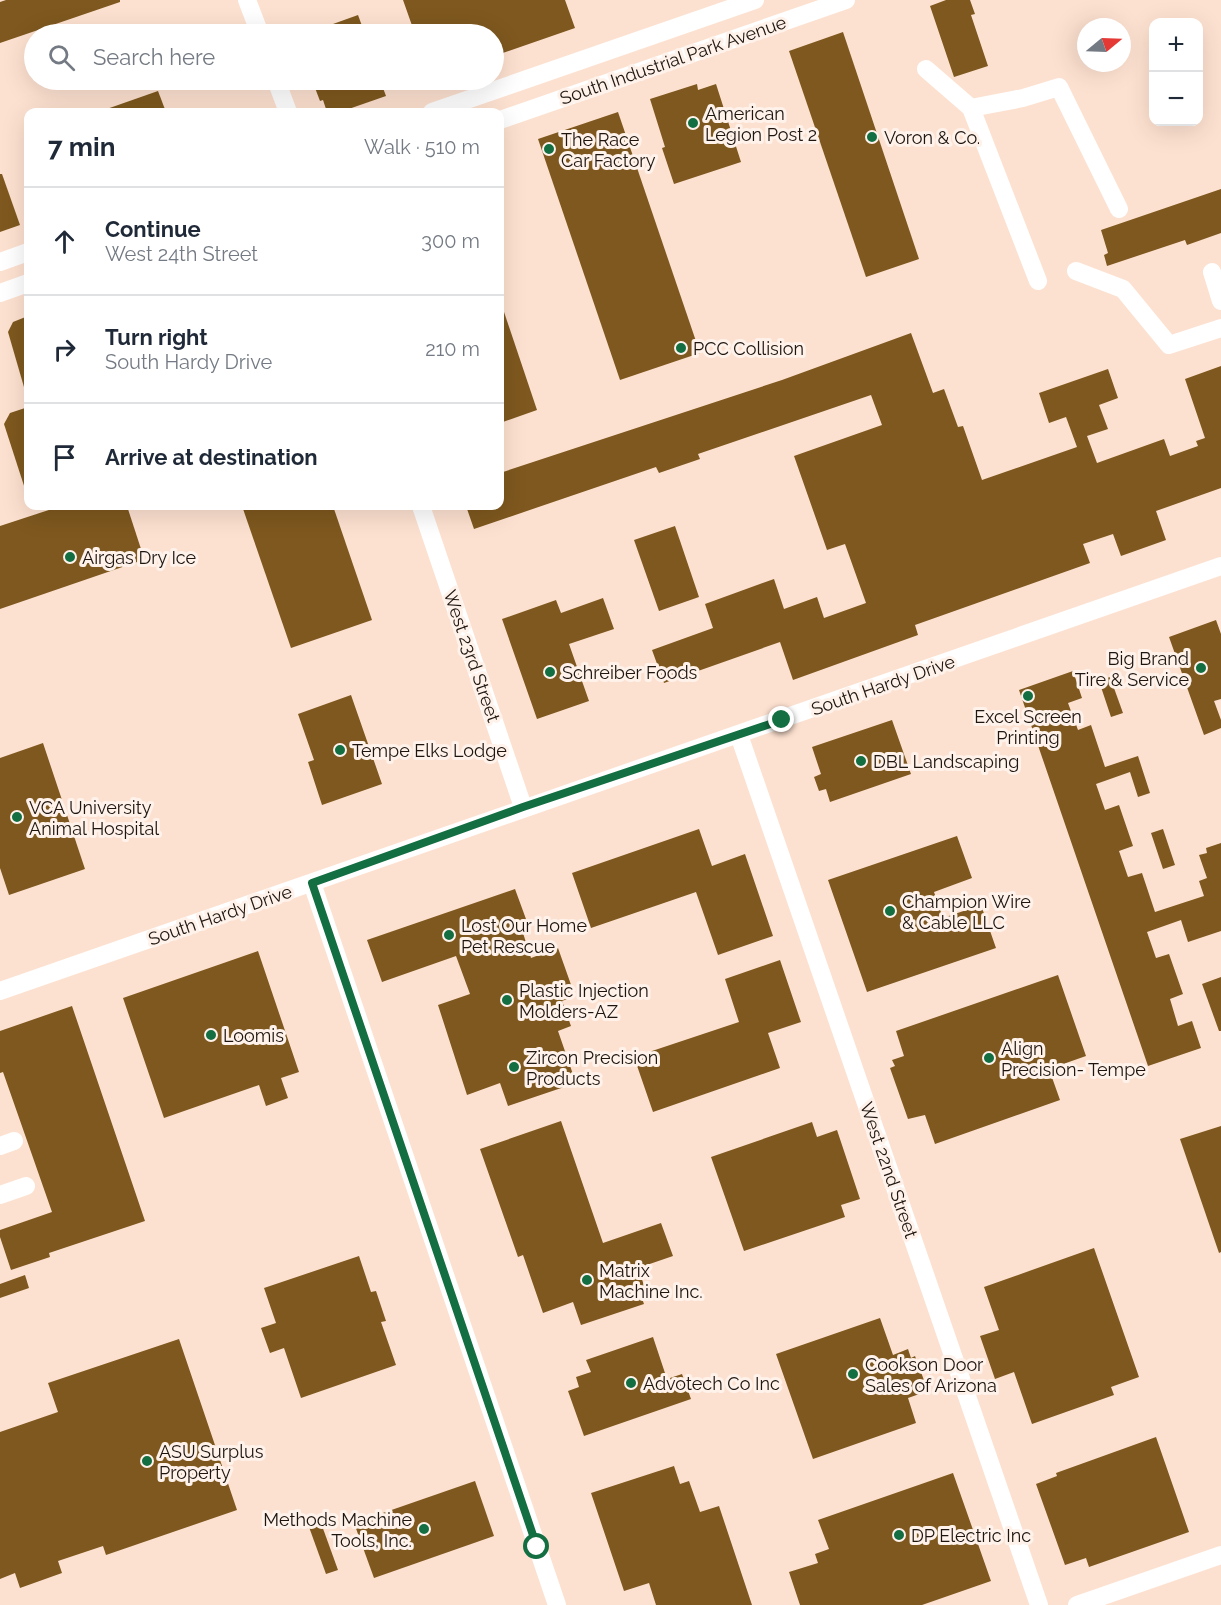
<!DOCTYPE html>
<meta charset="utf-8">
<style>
:root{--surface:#fff;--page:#f2f2f3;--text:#1f2937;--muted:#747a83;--line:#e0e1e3}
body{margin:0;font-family:Raleway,sans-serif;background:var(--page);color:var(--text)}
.controls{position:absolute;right:18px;top:18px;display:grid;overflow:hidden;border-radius:12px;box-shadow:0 6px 24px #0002}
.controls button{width:54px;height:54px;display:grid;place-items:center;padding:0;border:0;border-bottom:2px solid var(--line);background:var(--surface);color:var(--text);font:30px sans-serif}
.compass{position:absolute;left:1077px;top:18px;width:54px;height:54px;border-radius:50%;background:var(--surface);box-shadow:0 6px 24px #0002;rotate:71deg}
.stop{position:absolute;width:18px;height:18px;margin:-14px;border:4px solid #136e42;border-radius:50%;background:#fff}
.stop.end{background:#136e42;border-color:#fff;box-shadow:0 2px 6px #0008}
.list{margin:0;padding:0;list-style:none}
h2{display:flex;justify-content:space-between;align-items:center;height:78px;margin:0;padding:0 24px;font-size:26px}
h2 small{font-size:20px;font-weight:400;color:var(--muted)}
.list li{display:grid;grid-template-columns:39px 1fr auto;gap:18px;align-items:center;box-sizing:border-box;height:108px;padding:0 24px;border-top:2px solid var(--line)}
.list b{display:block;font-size:22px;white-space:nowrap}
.list p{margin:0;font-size:20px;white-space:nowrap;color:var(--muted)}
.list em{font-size:20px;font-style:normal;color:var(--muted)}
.icon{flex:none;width:33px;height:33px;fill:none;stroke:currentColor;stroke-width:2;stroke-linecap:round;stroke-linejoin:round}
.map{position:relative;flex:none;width:1221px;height:1605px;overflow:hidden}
.search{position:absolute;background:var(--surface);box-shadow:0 6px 24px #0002;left:24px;top:24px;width:480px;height:66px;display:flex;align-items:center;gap:15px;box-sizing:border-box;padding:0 21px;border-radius:33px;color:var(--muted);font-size:22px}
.panel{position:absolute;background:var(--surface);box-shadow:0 6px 24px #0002;left:24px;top:108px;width:480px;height:402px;border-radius:12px}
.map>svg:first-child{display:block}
.building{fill:#7e581e}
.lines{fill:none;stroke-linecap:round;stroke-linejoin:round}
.minor{stroke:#fff;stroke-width:18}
.route{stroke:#136e42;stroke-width:8}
.poi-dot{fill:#136e42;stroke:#fef2eb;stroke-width:2}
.labels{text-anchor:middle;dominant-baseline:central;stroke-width:6;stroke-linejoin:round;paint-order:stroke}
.street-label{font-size:18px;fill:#1e150f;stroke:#fef2eb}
.poi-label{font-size:18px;fill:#1e150f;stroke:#fef2eb;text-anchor:start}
</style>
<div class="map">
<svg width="1221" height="1605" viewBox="0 0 1221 1605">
<rect width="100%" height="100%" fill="#fde1d0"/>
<g class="building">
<path d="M6 0H120V2L0 43V2Z"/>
<path d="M403 0H565L575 28 494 56V34H415Z"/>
<path d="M946 0H970L975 14 971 15 988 66 954 77 930 6Z"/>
<path d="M358 15 365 34H308V33Z"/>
<path d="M843 32 919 259 866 277 789 51Z"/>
<path d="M312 80H380L386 96 340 112H327L323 100 320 101Z"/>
<path d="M697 84 698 90 716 84 741 162 674 184 662 148 665 147 650 99Z"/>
<path d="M158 91 166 112H102L101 111Z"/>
<path d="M618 112 700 353 620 380 538 139Z"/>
<path d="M0 174H2L20 225 0 232Z"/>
<path d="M1221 189V233L1187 245 1185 240 1107 266 1104 255 1108 253 1101 230Z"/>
<path d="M500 306H502L537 410 500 423Z"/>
<path d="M28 316V394H26L8 332 13 322Z"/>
<path d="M911 333 933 393 944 389 958 427 963 426 982 480 1077 447 1066 417 1049 423 1039 393 1108 369 1118 398 1099 405 1108 429 1087 436 1097 463 1164 439 1170 456 1198 446 1196 441 1205 438 1185 379 1221 366V488L1156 511 1166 540 1121 556 1113 534 1083 544 1090 563 915 625 918 635 793 680 780 642 664 683 652 650 713 628 705 604 774 579 784 609 817 597 824 618 866 603 845 544 827 550 794 456 882 425 871 395 698 454 700 459 659 473 656 467 474 529 466 506H500V473L782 380Z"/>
<path d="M28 407V491L26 492 4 424 10 413Z"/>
<path d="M61 506H127L142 552 137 562 0 609V526Z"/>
<path d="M242 506H333L372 620 291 648Z"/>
<path d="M675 526 699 597 659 611 634 540Z"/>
<path d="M603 598 614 629 569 644 589 701 537 719 502 619 556 600 561 613Z"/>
<path d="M1216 620 1221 634V699L1214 701 1221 720V728L1204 735 1169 637Z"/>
<path d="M1073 671 1082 698 1068 703 1078 730 1091 725 1105 767 1138 756 1150 793 1138 797 1130 772 1096 784 1105 810 1119 805 1133 846 1119 851 1128 877 1142 873 1155 912 1204 896 1199 881 1207 878 1199 855 1207 853 1206 848 1221 843V931L1188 942 1181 920 1147 932 1156 958 1169 954 1183 994 1170 999 1178 1026 1192 1021 1201 1048 1148 1066 1019 690Z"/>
<path d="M1110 677 1123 713 1111 717 1099 681Z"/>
<path d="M351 695 382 784 322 805 308 762 314 760 298 714Z"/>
<path d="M892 720 911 774 830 802 826 789 819 791 814 777 821 774 812 747Z"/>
<path d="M43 743 85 869 9 895 0 868V758Z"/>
<path d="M699 829 712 866 745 854 773 936 718 955 696 892 591 928 572 873Z"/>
<path d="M1163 829 1175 865 1163 869 1151 833Z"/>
<path d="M957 836 972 878 934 892 943 918 981 905 996 948 867 992 828 880Z"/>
<path d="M515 889 530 930 523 933 531 958 558 948 575 996 562 1001 571 1026 558 1031 576 1083 508 1106 500 1083 467 1095 438 1005 470 994 456 956 382 982 367 940Z"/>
<path d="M258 951 299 1072 281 1078 288 1098 266 1106 259 1085 164 1118 123 998Z"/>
<path d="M780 960 801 1022 768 1033 780 1068 653 1112 634 1057 739 1022 725 979Z"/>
<path d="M1058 975 1086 1056 1049 1069 1060 1100 935 1144 925 1115 908 1119 890 1068 895 1066 892 1060 904 1056 896 1031Z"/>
<path d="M1221 977V1031H1219L1202 984Z"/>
<path d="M72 1006 145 1221 49 1253 50 1257 11 1270 0 1237V1230L52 1212 3 1072 0 1073V1031Z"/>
<path d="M561 1121 603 1243 661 1223 673 1256 638 1268 646 1291 640 1293 644 1304 581 1325 573 1302 543 1313 523 1255 518 1257 480 1149Z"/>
<path d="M812 1122 817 1137 837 1130 860 1199 841 1205 845 1217 744 1251 711 1157Z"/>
<path d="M1221 1126V1252L1219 1253 1180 1139Z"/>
<path d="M1094 1248 1139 1377 1111 1387 1114 1395 1032 1424 1014 1372 995 1379 980 1336 999 1330 984 1287Z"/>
<path d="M359 1256 371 1292 376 1291 386 1321 381 1322 396 1365 301 1398 284 1348 270 1353 261 1328 276 1323 264 1288Z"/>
<path d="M25 1275 29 1288 0 1298V1284Z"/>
<path d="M880 1318 893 1355 908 1349 911 1358 915 1356 928 1391 908 1398 916 1423 813 1459 776 1354Z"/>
<path d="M653 1337 667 1379 682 1374 691 1399 584 1436 568 1391 579 1387 576 1377 591 1372 586 1360Z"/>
<path d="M179 1339 237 1510 106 1555 103 1546 58 1561 62 1573 20 1588 15 1573 0 1579V1432L58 1412 48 1383Z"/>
<path d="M1156 1437 1189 1532 1089 1567 1086 1558 1065 1565 1036 1484 1057 1476 1056 1473Z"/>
<path d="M674 1466 680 1484 689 1481 700 1512 719 1506 752 1605H656L649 1583 624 1591 591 1493Z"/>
<path d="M953 1473 991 1581 922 1605H800L789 1572 818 1563 815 1554 829 1549 818 1520Z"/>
<path d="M475 1481 494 1536 374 1578 354 1523Z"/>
<path d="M321 1523 338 1570 326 1574 309 1527Z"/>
</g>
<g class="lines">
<g class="minor">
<path d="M247 0 260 34"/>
<path d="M926 69 971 108 1038 281"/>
<path d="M276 80 288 112"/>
<path d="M971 108 1023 98 1059 87 1119 209"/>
<path d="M432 112 755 0"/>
<path d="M500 120 846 0"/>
<path d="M0 262 28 252"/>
<path d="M1076 271 1123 289 1169 345 1221 328"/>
<path d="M1212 272 1221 301"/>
<path d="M0 293 28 283"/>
<path d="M421 506 523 807"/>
<path d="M739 735 1039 1605"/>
<path d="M312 883 557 1605"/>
<path d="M0 991 1221 566"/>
<path d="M0 1146 14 1141"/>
<path d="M0 1195 26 1186"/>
<path d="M1077 1605 1221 1555"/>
</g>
</g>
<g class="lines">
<path class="route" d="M537 1547 312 883 523 807 782 720"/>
</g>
<g class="poi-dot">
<circle cx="693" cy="123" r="6"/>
<circle cx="872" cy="137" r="6"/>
<circle cx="549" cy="149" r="6"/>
<circle cx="681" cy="348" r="6"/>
<circle cx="70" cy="557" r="6"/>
<circle cx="1201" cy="668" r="6"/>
<circle cx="550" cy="672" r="6"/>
<circle cx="1028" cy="696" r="6"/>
<circle cx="340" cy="750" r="6"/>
<circle cx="861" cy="761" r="6"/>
<circle cx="17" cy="817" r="6"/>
<circle cx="890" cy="911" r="6"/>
<circle cx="449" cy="935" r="6"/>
<circle cx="507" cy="1000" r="6"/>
<circle cx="211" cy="1035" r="6"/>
<circle cx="989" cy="1058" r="6"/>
<circle cx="514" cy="1067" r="6"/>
<circle cx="587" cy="1280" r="6"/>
<circle cx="853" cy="1374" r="6"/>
<circle cx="631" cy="1383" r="6"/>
<circle cx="147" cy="1461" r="6"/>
<circle cx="424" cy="1529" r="6"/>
<circle cx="899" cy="1535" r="6"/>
</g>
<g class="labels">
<g class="street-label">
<text transform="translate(673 60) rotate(-19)">South Industrial Park Avenue</text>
<text transform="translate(472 656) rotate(71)">West 23rd Street</text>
<text transform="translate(883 685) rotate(-19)">South Hardy Drive</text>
<text transform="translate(220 915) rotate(-19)">South Hardy Drive</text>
<text transform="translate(889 1170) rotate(71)">West 22nd Street</text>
</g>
<g class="poi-label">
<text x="705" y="113">American<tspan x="705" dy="21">Legion Post 2</tspan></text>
<text x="884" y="137">Voron &amp; Co.</text>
<text x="561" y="139">The Race<tspan x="561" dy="21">Car Factory</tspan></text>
<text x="693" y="348">PCC Collision</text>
<text x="82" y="557">Airgas Dry Ice</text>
<text x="1189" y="658" text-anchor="end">Big Brand<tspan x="1189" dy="21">Tire &amp; Service</tspan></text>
<text x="562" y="672">Schreiber Foods</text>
<text x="1028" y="716" text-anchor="middle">Excel Screen<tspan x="1028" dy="21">Printing</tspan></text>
<text x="352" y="750">Tempe Elks Lodge</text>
<text x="873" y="761">DBL Landscaping</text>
<text x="29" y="807">VCA University<tspan x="29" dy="21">Animal Hospital</tspan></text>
<text x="902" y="901">Champion Wire<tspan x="902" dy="21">&amp; Cable LLC</tspan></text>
<text x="461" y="925">Lost Our Home<tspan x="461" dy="21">Pet Rescue</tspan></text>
<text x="519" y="990">Plastic Injection<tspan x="519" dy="21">Molders-AZ</tspan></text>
<text x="223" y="1035">Loomis</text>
<text x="1001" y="1048">Align<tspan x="1001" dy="21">Precision- Tempe</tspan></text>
<text x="526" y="1057">Zircon Precision<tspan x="526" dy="21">Products</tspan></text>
<text x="599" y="1270">Matrix<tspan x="599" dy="21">Machine Inc.</tspan></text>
<text x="865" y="1364">Cookson Door<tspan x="865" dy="21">Sales of Arizona</tspan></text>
<text x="643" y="1383">Advotech Co Inc</text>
<text x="159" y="1451">ASU Surplus<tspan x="159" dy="21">Property</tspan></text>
<text x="412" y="1519" text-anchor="end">Methods Machine<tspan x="412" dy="21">Tools, Inc.</tspan></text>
<text x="911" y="1535">DP Electric Inc</text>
</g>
</g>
</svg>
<div class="controls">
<button>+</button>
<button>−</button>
</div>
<svg class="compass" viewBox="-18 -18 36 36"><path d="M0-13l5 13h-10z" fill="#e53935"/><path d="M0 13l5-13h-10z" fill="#747a83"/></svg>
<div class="stop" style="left:537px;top:1547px"></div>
<div class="stop end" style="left:782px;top:720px"></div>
<div class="search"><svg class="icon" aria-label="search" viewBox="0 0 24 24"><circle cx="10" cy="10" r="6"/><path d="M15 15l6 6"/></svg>Search here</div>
<section class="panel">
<h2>7 min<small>Walk · 510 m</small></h2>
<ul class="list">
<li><svg class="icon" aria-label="ahead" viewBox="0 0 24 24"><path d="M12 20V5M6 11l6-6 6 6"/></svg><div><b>Continue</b><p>West 24th Street</p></div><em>300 m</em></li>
<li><svg class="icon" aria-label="right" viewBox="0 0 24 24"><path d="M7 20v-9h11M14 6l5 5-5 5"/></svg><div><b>Turn right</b><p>South Hardy Drive</p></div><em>210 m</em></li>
<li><svg class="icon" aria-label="arrive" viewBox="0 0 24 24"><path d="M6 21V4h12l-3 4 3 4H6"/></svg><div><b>Arrive at destination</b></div></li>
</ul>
</section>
</div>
